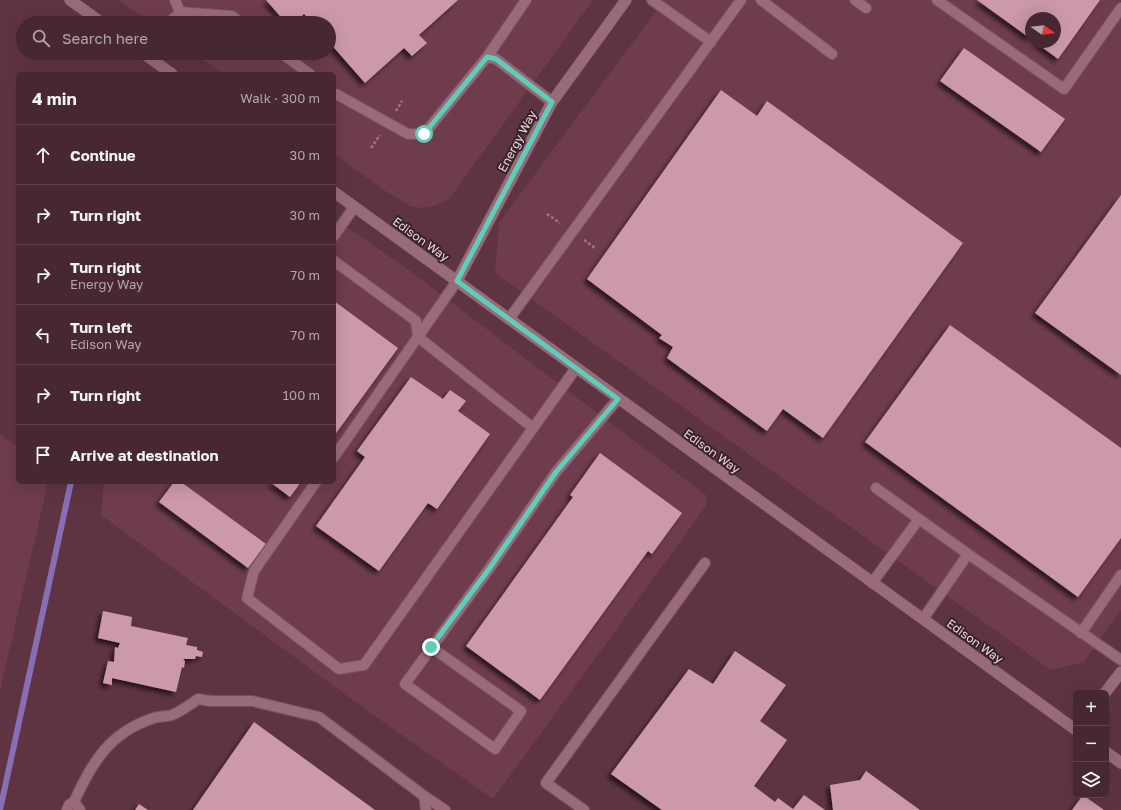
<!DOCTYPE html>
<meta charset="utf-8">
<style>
:root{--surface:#472732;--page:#51333e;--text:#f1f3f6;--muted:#b0a5ac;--line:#5f444d}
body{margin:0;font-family:"Golos Text",sans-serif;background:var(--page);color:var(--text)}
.controls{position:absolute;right:12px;bottom:12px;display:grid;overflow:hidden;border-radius:6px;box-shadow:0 4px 16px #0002}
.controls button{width:36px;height:36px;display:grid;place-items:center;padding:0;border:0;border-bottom:1px solid var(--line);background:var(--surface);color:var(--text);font:20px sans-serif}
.compass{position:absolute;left:1025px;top:12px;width:36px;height:36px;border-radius:50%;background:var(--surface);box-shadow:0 4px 16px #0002;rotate:104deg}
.stop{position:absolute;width:12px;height:12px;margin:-9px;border:3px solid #5dceb9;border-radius:50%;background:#fff}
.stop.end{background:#5dceb9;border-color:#fff;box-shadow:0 1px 4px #0008}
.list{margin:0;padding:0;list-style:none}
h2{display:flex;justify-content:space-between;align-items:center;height:52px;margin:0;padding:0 16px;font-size:17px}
h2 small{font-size:13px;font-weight:400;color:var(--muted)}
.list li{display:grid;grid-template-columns:26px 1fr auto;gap:12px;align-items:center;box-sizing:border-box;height:60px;padding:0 16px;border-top:1px solid var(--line)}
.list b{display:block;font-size:15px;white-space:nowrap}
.list p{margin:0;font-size:13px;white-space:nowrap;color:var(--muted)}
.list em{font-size:13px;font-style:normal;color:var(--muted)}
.icon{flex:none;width:22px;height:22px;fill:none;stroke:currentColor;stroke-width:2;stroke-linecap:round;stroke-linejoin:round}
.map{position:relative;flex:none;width:1121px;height:810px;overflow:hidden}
.search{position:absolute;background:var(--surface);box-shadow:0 4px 16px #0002;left:16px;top:16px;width:320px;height:44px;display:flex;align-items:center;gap:10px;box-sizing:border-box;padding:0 14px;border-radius:22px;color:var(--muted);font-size:15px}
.panel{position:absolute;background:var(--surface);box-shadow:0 4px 16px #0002;left:16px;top:72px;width:320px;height:412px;border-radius:6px}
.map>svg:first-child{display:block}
.built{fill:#6e3c4d;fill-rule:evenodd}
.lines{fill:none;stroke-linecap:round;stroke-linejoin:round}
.stream{stroke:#876fb4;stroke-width:6}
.building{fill:#cc99a8;filter:url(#shadow)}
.service-casing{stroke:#76525f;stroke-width:12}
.minor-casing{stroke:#76525f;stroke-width:12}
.tertiary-casing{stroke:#76525f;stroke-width:12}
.path{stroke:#9b7681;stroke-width:2.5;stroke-dasharray:3 2;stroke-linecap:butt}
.service{stroke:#996a78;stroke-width:10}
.minor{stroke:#996a78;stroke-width:11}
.tertiary{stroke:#996a78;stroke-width:11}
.route{stroke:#5dceb9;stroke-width:5}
.labels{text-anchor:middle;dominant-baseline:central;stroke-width:4;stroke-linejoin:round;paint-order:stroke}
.street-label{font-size:12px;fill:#f1d5dd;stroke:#372329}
</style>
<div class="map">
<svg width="1121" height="810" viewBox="0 0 1121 810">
<defs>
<filter id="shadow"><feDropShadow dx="-3.5" dy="3.5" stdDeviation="2" flood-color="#0009"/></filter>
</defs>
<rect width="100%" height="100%" fill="#5f3442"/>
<g class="built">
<path d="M118 0H593L449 199 434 206 422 208 410 206 387 192 334 154V74H223L193 53H329V23H151Z"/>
<path d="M664 0H1121V610L1084 662 1051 670 495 273 499 223ZM1031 18H1055V42H1031Z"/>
<path d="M334 218 406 268 707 496 706 506 493 799 372 714 101 515 104 482H334Z"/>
<path d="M0 434 18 447V482H48L0 691Z"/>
</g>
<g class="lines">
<path class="stream" d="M0 810 71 482"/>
</g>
<g class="building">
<path d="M266 0H458L419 35 427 43 412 56 404 48 365 83 329 42V23H312L304 14 294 23H286Z"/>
<path d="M977 0H1100L1058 59 1035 42H1055V18H1031V39Z"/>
<path d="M964 48 1065 119 1041 152 940 81Z"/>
<path d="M721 90 757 116 767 101 963 243 823 438 783 409 767 431 667 358 673 347 659 338 662 335 587 279Z"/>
<path d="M1121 195V375L1035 313Z"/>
<path d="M334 301 398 348 334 436Z"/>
<path d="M950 325 1121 448V538L1078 597 865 442Z"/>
<path d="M411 377 443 399 450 390 466 401 458 411 490 434 437 509 428 503 379 571 316 526 365 457 357 451Z"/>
<path d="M600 453 682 513 652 554 648 551 540 700 466 646 573 497 570 495Z"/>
<path d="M174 482H181L266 544 248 568 159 502Z"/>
<path d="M270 482H301L290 497Z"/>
<path d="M103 611 132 617 131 626 188 638 186 645 197 647V650L203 652 202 657 196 656 195 659H183L185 661 184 668 182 667 176 692 112 678V685L103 683 108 661 114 662 115 647 118 648 120 643 98 638Z"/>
<path d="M735 651 786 685 760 721 787 740 754 786 775 802 778 798 793 809 804 795 825 810H662L611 774 689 669 713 684Z"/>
<path d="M254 722 375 810H193Z"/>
<path d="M866 771 920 810H833L830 785 860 780Z"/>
<path d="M1083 795 1104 810H1072Z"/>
<path d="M139 804 148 810H135Z"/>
</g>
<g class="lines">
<g class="service-casing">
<g id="service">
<path d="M175 0 180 12"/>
<path d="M652 0 711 42"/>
<path d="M761 0 832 54"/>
<path d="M855 0 866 8"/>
<path d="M937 0 1064 89 1121 8"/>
<path d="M169 23 180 12 232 16 241 23"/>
<path d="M281 53 310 74"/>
<path d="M487 57 526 0"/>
<path d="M336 94 408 134H424L487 57 496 59 552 102"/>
<path d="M334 236 354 207"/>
<path d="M334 261 416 321 418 337 533 428"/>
<path d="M509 319 741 0"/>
<path d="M334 457 457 281"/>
<path d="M316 482 254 571 247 598 339 669 364 665 576 368"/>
<path d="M919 519 968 554 923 619"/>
<path d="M968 554 1121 660"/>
<path d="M872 583 919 519 876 488"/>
<path d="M1081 633 1121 575"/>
<path d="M431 647 521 711 495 749 405 684 489 569 556 472 618 399"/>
<path d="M424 796 445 810"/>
<path d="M74 802C92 762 110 732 154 718 159 716 166 717 172 715 181 711 190 705 198 699L210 701H252L319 717 424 796 426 810"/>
<path d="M67 810 69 805 74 802 80 810"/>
<path d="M584 810 546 783 705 563"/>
</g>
</g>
<g class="minor-casing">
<path id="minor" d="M1105 693 1121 672"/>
</g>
<g class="tertiary-casing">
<g id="tertiary">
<path d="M70 0 102 23"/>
<path d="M143 53 172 74"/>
<path d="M334 192 1076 730"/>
<path d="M457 281 552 102 626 0"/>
<path d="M1106 752 1121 763"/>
</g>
</g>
<g class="path">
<path d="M396 111 402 101"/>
<path d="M371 148 380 135"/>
<path d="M547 214 560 223"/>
<path d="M584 240 595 248"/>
</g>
<use href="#service" class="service"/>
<use href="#minor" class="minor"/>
<use href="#tertiary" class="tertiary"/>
</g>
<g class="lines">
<path class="route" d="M424 134 487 57 496 59 552 102 457 281 618 399 556 472 489 569 431 647"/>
</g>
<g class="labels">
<g class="street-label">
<text transform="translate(517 141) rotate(-62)">Energy Way</text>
<text transform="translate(421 239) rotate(36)">Edison Way</text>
<text transform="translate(712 451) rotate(36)">Edison Way</text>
<text transform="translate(975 641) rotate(36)">Edison Way</text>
</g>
</g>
</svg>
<div class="controls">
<button>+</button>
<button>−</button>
<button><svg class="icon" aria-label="layers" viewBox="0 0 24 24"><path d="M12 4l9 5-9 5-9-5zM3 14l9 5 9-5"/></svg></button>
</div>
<svg class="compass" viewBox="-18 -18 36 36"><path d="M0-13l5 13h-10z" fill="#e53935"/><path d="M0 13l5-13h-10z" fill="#b0a5ac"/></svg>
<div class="stop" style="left:424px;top:134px"></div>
<div class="stop end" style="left:431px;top:647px"></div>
<div class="search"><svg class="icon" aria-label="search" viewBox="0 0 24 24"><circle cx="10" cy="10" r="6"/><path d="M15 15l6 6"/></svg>Search here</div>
<section class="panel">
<h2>4 min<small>Walk · 300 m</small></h2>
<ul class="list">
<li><svg class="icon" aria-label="ahead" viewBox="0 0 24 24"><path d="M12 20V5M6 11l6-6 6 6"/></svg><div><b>Continue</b></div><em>30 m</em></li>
<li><svg class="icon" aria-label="right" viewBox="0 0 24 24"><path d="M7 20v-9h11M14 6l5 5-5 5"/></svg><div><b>Turn right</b></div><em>30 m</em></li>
<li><svg class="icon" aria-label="right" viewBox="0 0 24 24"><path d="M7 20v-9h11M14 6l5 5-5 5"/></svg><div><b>Turn right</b><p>Energy Way</p></div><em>70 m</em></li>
<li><svg class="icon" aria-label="left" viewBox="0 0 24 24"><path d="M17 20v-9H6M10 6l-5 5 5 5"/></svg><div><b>Turn left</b><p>Edison Way</p></div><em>70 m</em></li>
<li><svg class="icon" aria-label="right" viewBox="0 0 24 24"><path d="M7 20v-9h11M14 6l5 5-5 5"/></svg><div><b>Turn right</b></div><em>100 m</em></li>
<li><svg class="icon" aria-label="arrive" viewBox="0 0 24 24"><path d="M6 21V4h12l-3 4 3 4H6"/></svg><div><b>Arrive at destination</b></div></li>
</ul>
</section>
</div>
